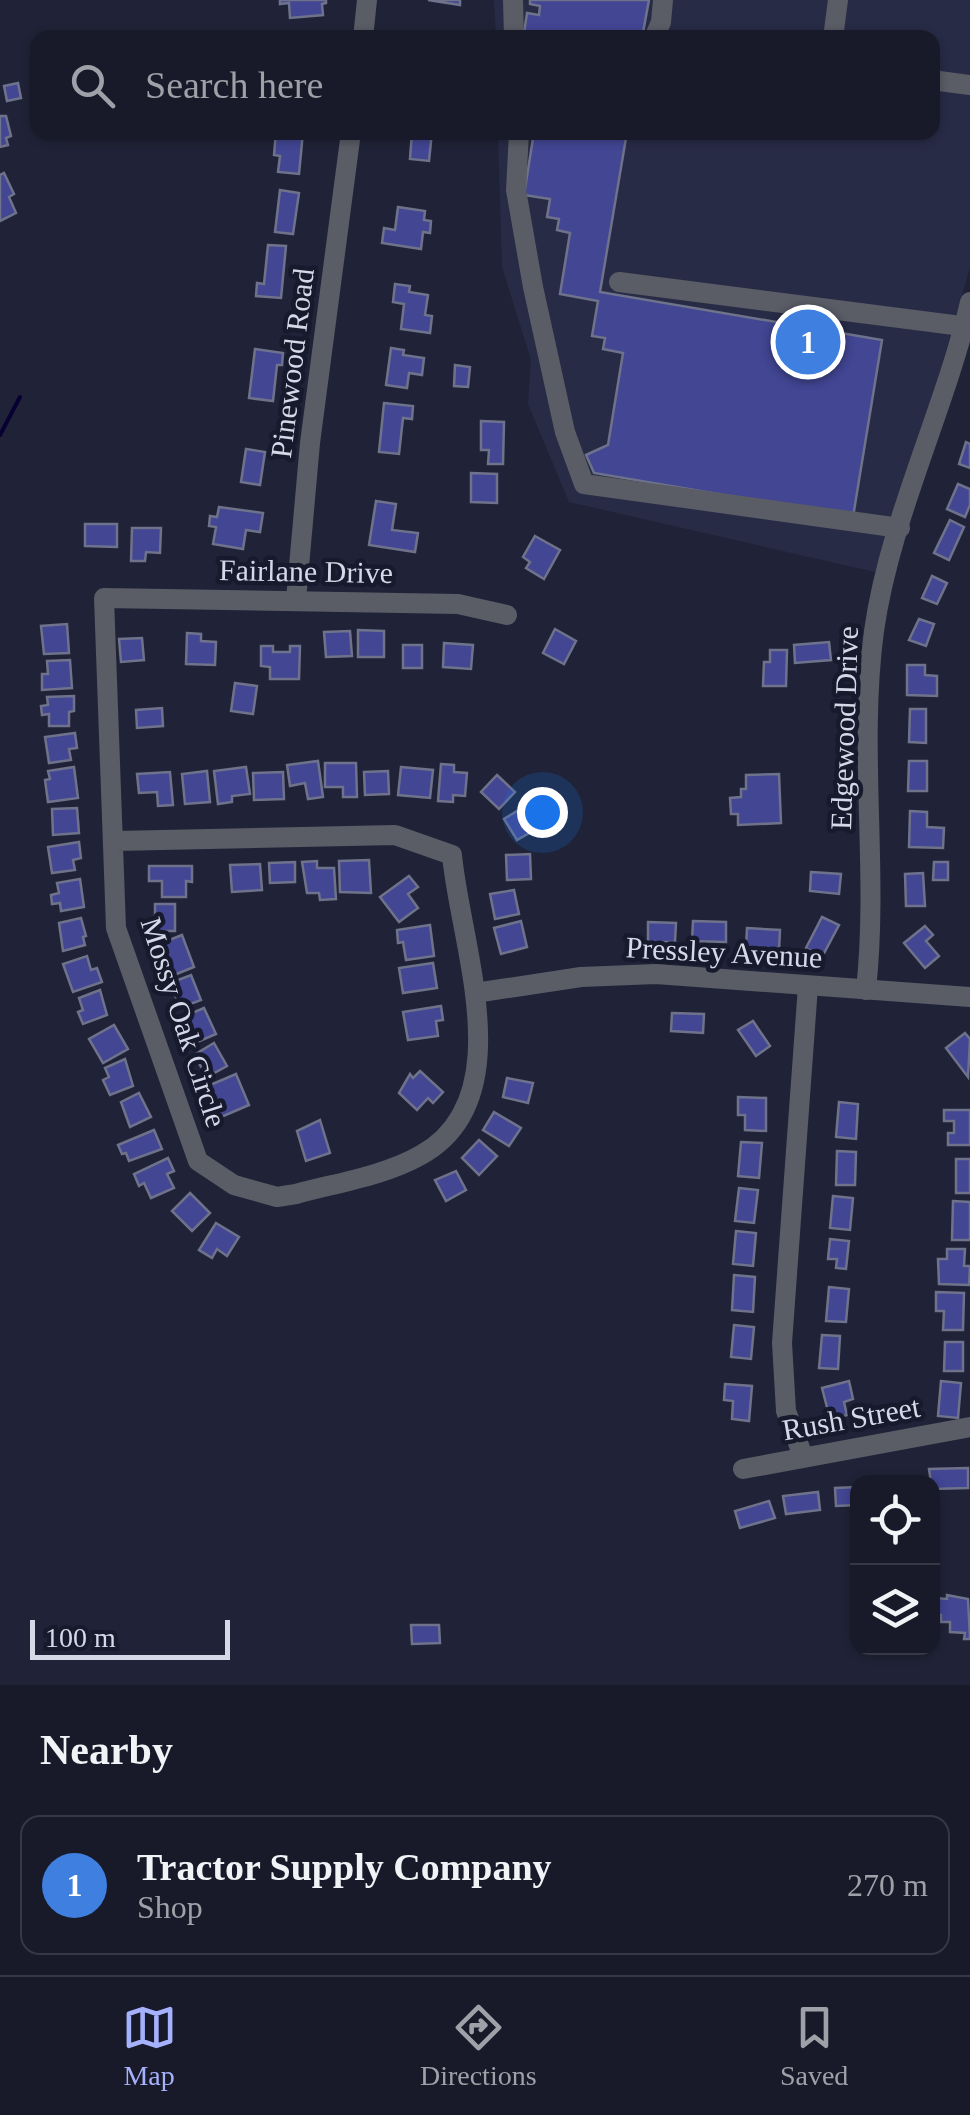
<!DOCTYPE html>
<style>
:root{--surface:#181a29;--page:#252735;--text:#f1f3f6;--muted:#9fa1a8;--line:#363846;--accent:#a6b1fc}
body{margin:0;font-family:Georgia,serif;background:var(--page);color:var(--text)}
.controls{position:absolute;right:30px;bottom:30px;display:grid;overflow:hidden;border-radius:20px;box-shadow:0 2px 8px #0004}
.controls button{width:90px;height:90px;display:grid;place-items:center;padding:0;border:0;border-bottom:2px solid var(--line);background:var(--surface);color:var(--text);font:50px sans-serif}
.scale{position:absolute;left:30px;bottom:25px;width:200px;box-sizing:border-box;padding-left:10px;border:5px solid #d5d8e6;border-top:0;font-size:28px;line-height:35px;white-space:nowrap;color:#d5d8e6;-webkit-text-stroke:8px #17192d;paint-order:stroke}
.you{position:absolute;left:542px;top:812px;width:35px;height:35px;margin:-25px;border:8px solid #fff;border-radius:50%;background:#1a73e8;box-shadow:0 0 0 15px #1a73e833}
.badge{display:grid;place-items:center;width:65px;height:65px;border-radius:50%;background:var(--accent);color:#fff;font-size:32px;font-weight:700}
.pin{position:absolute;translate:-50% -50%;border:5px solid #fff;box-shadow:0 2px 10px #0006}
.list{margin:0;padding:0;list-style:none}
h2{display:flex;justify-content:space-between;align-items:center;height:130px;margin:0;padding:0 40px;font-size:42px}
h2 small{font-size:32px;font-weight:400;color:var(--muted)}
.list li{display:grid;grid-template-columns:65px 1fr auto;gap:30px;align-items:center;box-sizing:border-box;height:140px;margin:0 20px 20px;padding:0 20px;border:2px solid var(--line);border-radius:20px}
.list b{display:block;font-size:38px;white-space:nowrap}
.list p{margin:0;font-size:32px;white-space:nowrap;color:var(--muted)}
.list em{font-size:32px;font-style:normal;color:var(--muted)}
.icon{flex:none;width:55px;height:55px;fill:none;stroke:currentColor;stroke-width:2;stroke-linecap:round;stroke-linejoin:round}
.map{position:relative;flex:none;width:970px;height:1685px;overflow:hidden}
.search{position:absolute;background:var(--surface);box-shadow:0 2px 8px #0004;left:30px;right:30px;top:30px;height:110px;display:flex;align-items:center;gap:25px;box-sizing:border-box;padding:0 35px;border-radius:20px;color:var(--muted);font-size:38px}
.sheet{height:290px;background:var(--surface)}
nav{display:flex;justify-content:space-around;align-items:center;box-sizing:border-box;height:140px;border-top:2px solid var(--line);background:var(--surface);font-size:28px;color:var(--muted)}
nav a{display:grid;justify-items:center;gap:5px}
nav .on{color:var(--accent)}
.map>svg:first-child{display:block}
.built{fill:#282b46}
.lines{fill:none;stroke-linecap:round;stroke-linejoin:round}
.stream{stroke:#080033;stroke-width:4}
.building{fill:#424693;stroke:#6e728a;stroke-width:2.5}
.minor{stroke:#5a5c66;stroke-width:20}
.labels{text-anchor:middle;dominant-baseline:central;stroke-width:9;stroke-linejoin:round;paint-order:stroke}
.street-label{font-size:30px;fill:#d5d8e6;stroke:#17192d}
</style>
<div class="map">
<svg width="970" height="1685" viewBox="0 0 970 1685">
<rect width="100%" height="100%" fill="#202337"/>
<path class="built" d="M494 0H970V267L909 479 875 572 569 502 528 404 531 360 502 267 498 133 932 132V38L496 37Z"/>
<g class="lines">
<path class="stream" d="M0 435 20 397"/>
</g>
<g class="building">
<path d="M280 0H326V3L322 4 323 15 290 18 289 3 280 4Z"/>
<path d="M428 0H460V5Z"/>
<path d="M530 0H649L642 38H537L524 33 527 13 539 15 540 6 530 4Z"/>
<path d="M18 83 21 98 7 101 4 86Z"/>
<path d="M0 116H6L11 136 6 138 8 145 0 147Z"/>
<path d="M276 132H303L299 174 278 172 280 156 274 155Z"/>
<path d="M412 132H432L429 161 410 159Z"/>
<path d="M534 132H627L600 292 882 340 853 517 594 473 586 455 608 445 623 353 603 349 605 338 592 336 598 301 560 294 570 233 557 230 559 219 547 217 550 199 524 195Z"/>
<path d="M4 173 14 194 9 197 16 213 0 221V175Z"/>
<path d="M280 190 299 193 293 234 275 232Z"/>
<path d="M398 207 425 211 424 220 431 221 430 233 423 232 421 249 382 243 384 228 395 230Z"/>
<path d="M268 245 286 246 281 298 256 296 257 283 264 284Z"/>
<path d="M395 284 410 286 409 292 428 295 425 315 432 316 430 333 401 329 404 304 393 302Z"/>
<path d="M391 348 404 350 403 355 424 358 422 375 409 373 407 388 386 385Z"/>
<path d="M255 349 283 353 282 365H277L273 401 249 398Z"/>
<path d="M455 365 470 367 468 387 454 386Z"/>
<path d="M384 403 413 406 412 419 403 418 399 454 379 452Z"/>
<path d="M481 421 504 422 503 464H488L489 450H481Z"/>
<path d="M966 442 970 444V468L959 464Z"/>
<path d="M246 449 265 452 260 485 241 482Z"/>
<path d="M471 473 497 474V503L471 502Z"/>
<path d="M958 484 970 489V505L965 517 947 509Z"/>
<path d="M376 501 396 504 392 530 418 533 415 552 369 545Z"/>
<path d="M219 507 263 513 260 532 246 530 243 549 213 544 216 527 209 526 210 516 217 517Z"/>
<path d="M950 520 964 527 949 560 934 553Z"/>
<path d="M85 524H117V547L85 546Z"/>
<path d="M132 528H161L160 553 146 552 145 561H131Z"/>
<path d="M535 536 560 550 544 579 526 568 530 562 523 557Z"/>
<path d="M932 576 947 583 937 604 922 598Z"/>
<path d="M919 619 934 624 926 646 909 640Z"/>
<path d="M67 624 69 653 44 654 41 626Z"/>
<path d="M555 629 576 641 564 664 543 653Z"/>
<path d="M358 630 384 631V657H358Z"/>
<path d="M350 631 352 656 326 657 324 632Z"/>
<path d="M187 633 201 634V641L216 642 215 665 186 664Z"/>
<path d="M142 638 144 660 121 662 119 639Z"/>
<path d="M829 642 831 660 795 663 794 645Z"/>
<path d="M444 643 473 645 471 669 443 667Z"/>
<rect x="403" y="645" width="19" height="23"/>
<path d="M261 646H273V652H290V646H300L299 679H270V667L261 666Z"/>
<path d="M770 650H787L786 686H763L764 662H770Z"/>
<path d="M70 660 72 688 42 690V674H48L47 661Z"/>
<path d="M907 665H925V675L937 676V696L907 695Z"/>
<path d="M235 683 257 686 253 714 231 711Z"/>
<path d="M74 696V711L69 712V726H49V714L42 715 41 706 48 705 47 697Z"/>
<path d="M162 708 163 726 137 728 136 710Z"/>
<path d="M910 709H926V743L909 742Z"/>
<path d="M75 733 77 748 69 749 71 760 49 763 45 737Z"/>
<path d="M318 761 323 797 308 799 305 783 290 786 287 765Z"/>
<path d="M909 761H927V791H908Z"/>
<path d="M325 763H356L357 797H343V787H325Z"/>
<path d="M441 764 454 765V772L467 773 465 796 453 795V802L438 801Z"/>
<path d="M74 767 78 798 48 802 45 780 50 779 48 771Z"/>
<path d="M246 767 250 794 232 796V802L218 804 214 771Z"/>
<path d="M401 767 433 770 430 798 398 795Z"/>
<path d="M207 771 210 802 185 804 182 774Z"/>
<path d="M388 771 389 794 365 795 364 772Z"/>
<path d="M170 772 173 805 158 806 157 792 139 793 137 774Z"/>
<path d="M283 772 284 799 254 800 253 773Z"/>
<path d="M779 774 781 823 738 825V814H731L730 798 741 797V789H746V775Z"/>
<path d="M497 775 515 792 499 809 481 792Z"/>
<path d="M525 806 538 828 517 840 504 819Z"/>
<path d="M77 808 79 833 53 835 52 809Z"/>
<path d="M910 811 927 812V827L944 828 943 848 909 847Z"/>
<path d="M79 842 81 858 73 860 75 870 52 873 48 847Z"/>
<path d="M530 854 531 879 507 880 506 855Z"/>
<path d="M369 860 371 893 340 892 339 861Z"/>
<path d="M317 861V868H334L336 899 320 900 319 893H307L302 862Z"/>
<path d="M295 862V882L270 883 269 863Z"/>
<path d="M934 862H948V880H933Z"/>
<path d="M260 864 262 890 232 892 230 865Z"/>
<path d="M149 866H192V882L186 881V897H162V881H149Z"/>
<path d="M811 872 841 874 839 894 810 891Z"/>
<path d="M923 873 925 906H906L905 874Z"/>
<path d="M409 876 418 887 408 894 418 908 399 922 380 897Z"/>
<path d="M80 879 84 907 61 911 60 903 52 904 51 895 59 893 57 883Z"/>
<path d="M514 890 519 914 495 919 490 894Z"/>
<rect x="155" y="904" width="20" height="27"/>
<path d="M822 917 839 925 822 957 806 948Z"/>
<path d="M81 918 86 936 83 937 85 945 63 951 59 923Z"/>
<path d="M521 921 527 947 501 954 494 928Z"/>
<path d="M693 921 726 922V942L692 941Z"/>
<path d="M648 922 676 923 675 942H648Z"/>
<path d="M430 925 434 956 406 960 403 942 398 943 397 930Z"/>
<path d="M925 926 933 935 926 941 939 956 925 968 904 943Z"/>
<path d="M747 928 780 930 779 951 746 948Z"/>
<path d="M182 935 194 967 169 977 157 945Z"/>
<path d="M87 956 91 970 97 968 102 982 73 992 63 964Z"/>
<path d="M433 963 437 988 403 993 399 968Z"/>
<path d="M191 975 201 1000 180 1008 170 983Z"/>
<path d="M100 990 107 1015 83 1024 78 1012 83 1010 79 998Z"/>
<path d="M441 1006 443 1020 436 1021 438 1036 408 1040 403 1012Z"/>
<path d="M204 1008 216 1034 190 1045 187 1037 191 1035 183 1017Z"/>
<path d="M672 1013 704 1014 703 1033 671 1031Z"/>
<path d="M753 1021 770 1046 756 1056 738 1030Z"/>
<path d="M114 1025 128 1049 103 1063 89 1039Z"/>
<path d="M965 1033 970 1039 968 1077 946 1048Z"/>
<path d="M214 1043 227 1066 207 1077 194 1055Z"/>
<path d="M125 1059 133 1086 110 1095 103 1080 109 1077 105 1068Z"/>
<path d="M420 1071 443 1092 433 1103 428 1098 417 1110 399 1093 410 1074 413 1078Z"/>
<path d="M236 1074 249 1105 221 1117 208 1086Z"/>
<path d="M507 1078 533 1083 528 1103 503 1097Z"/>
<path d="M139 1093 151 1117 130 1127 121 1102Z"/>
<path d="M738 1097 766 1098V1131L745 1130V1115H738Z"/>
<path d="M839 1102 858 1104 856 1139 836 1137Z"/>
<path d="M944 1110H970V1145H948V1133H954V1121H944Z"/>
<path d="M494 1112 521 1128 509 1146 483 1130Z"/>
<path d="M320 1120 330 1153 306 1161 297 1131Z"/>
<path d="M154 1130 162 1149 129 1161 126 1153 122 1154 118 1145Z"/>
<path d="M479 1140 497 1156 479 1175 462 1158Z"/>
<path d="M741 1142 762 1143 759 1178 738 1176Z"/>
<path d="M837 1151 856 1152 855 1185H836Z"/>
<path d="M168 1158 174 1171 167 1174 174 1188 151 1198 144 1183 139 1186 134 1174Z"/>
<rect x="956" y="1159" width="14" height="34"/>
<path d="M456 1171 466 1190 446 1201 435 1180Z"/>
<path d="M739 1188 758 1190 754 1223 735 1221Z"/>
<path d="M190 1193 210 1213 192 1231 172 1211Z"/>
<path d="M833 1196 853 1198 850 1230 830 1228Z"/>
<path d="M953 1201 970 1202V1240H952Z"/>
<path d="M216 1223 239 1237 227 1256 217 1249 212 1258 199 1250Z"/>
<path d="M736 1231 756 1233 753 1266 733 1264Z"/>
<path d="M830 1239 849 1241 846 1269 836 1268 837 1259H828Z"/>
<path d="M947 1249H965L964 1266H970L969 1285 939 1284 938 1259H947Z"/>
<path d="M734 1275 755 1277 753 1312 732 1310Z"/>
<path d="M829 1287 849 1289 846 1322 826 1321Z"/>
<path d="M936 1292 964 1293 963 1330H943L944 1311H936Z"/>
<path d="M734 1325 754 1327 751 1359 731 1357Z"/>
<path d="M822 1335 840 1336 838 1369 819 1368Z"/>
<path d="M945 1342H963V1371H944Z"/>
<path d="M849 1381 853 1399 844 1402 847 1415 830 1419 822 1388Z"/>
<path d="M941 1381 961 1383 958 1418 938 1416Z"/>
<path d="M725 1384 752 1386 749 1421 732 1419 733 1401 724 1400Z"/>
<path d="M968 1468V1488L932 1489 929 1469Z"/>
<path d="M917 1477 918 1482H885V1481Z"/>
<path d="M858 1487V1505L836 1506 835 1488Z"/>
<path d="M818 1492 820 1510 786 1514 783 1496Z"/>
<path d="M769 1501 775 1518 740 1528 735 1511Z"/>
<path d="M947 1595 968 1599 970 1639H964L965 1633 950 1632V1622H941V1615H932L935 1598 947 1599Z"/>
<path d="M411 1625H439L440 1643 412 1644Z"/>
</g>
<g class="lines">
<g class="minor">
<path d="M513 0 514 38"/>
<path d="M363 38 367 0"/>
<path d="M654 38 661 22 663 0"/>
<path d="M833 38 838 0"/>
<path d="M932 80 970 85"/>
<path d="M519 132 516 190 533 287 565 432 584 484 900 528"/>
<path d="M619 282 970 327"/>
<path d="M296 600 310 443 351 132"/>
<path d="M115 841 395 835 452 855C460 945 522 1099 421 1155 384 1176 336 1183 296 1194L277 1197 234 1185 198 1161 116 928 104 598 458 604 507 615"/>
<path d="M866 990C879 871 858 750 874 631 890 518 944 413 970 302"/>
<path d="M475 993 581 977 656 974 970 997"/>
<path d="M803 1456 786 1411 782 1343 808 986"/>
<path d="M743 1469 970 1427"/>
</g>
</g>
<g class="labels">
<g class="street-label">
<text transform="translate(292 363) rotate(-83)">Pinewood Road</text>
<text transform="translate(306 571) rotate(1)">Fairlane Drive</text>
<text transform="translate(844 728) rotate(-88)">Edgewood Drive</text>
<text transform="translate(724 952) rotate(3)">Pressley Avenue</text>
<text transform="translate(184 1022) rotate(72)">Mossy Oak Circle</text>
<text transform="translate(851 1418) rotate(-10)">Rush Street</text>
</g>
</g>
</svg>
<div class="controls">
<button><svg class="icon" aria-label="locate" viewBox="0 0 24 24"><circle cx="12" cy="12" r="6"/><path d="M12 2v4M12 18v4M2 12h4M18 12h4"/></svg></button>
<button><svg class="icon" aria-label="layers" viewBox="0 0 24 24"><path d="M12 4l9 5-9 5-9-5zM3 14l9 5 9-5"/></svg></button>
</div>
<div class="scale">100 m</div>
<div class="you"></div>
<div class="pin badge" style="left:808px;top:342px;background:#3f7fe0">1</div>
<div class="search"><svg class="icon" aria-label="search" viewBox="0 0 24 24"><circle cx="10" cy="10" r="6"/><path d="M15 15l6 6"/></svg>Search here</div>
</div>
<section class="sheet">
<h2>Nearby<small></small></h2>
<ul class="list">
<li><span class="badge" style="background:#3f7fe0">1</span><div><b>Tractor Supply Company</b><p>Shop</p></div><em>270 m</em></li>
</ul>
</section>
<nav>
<a class="on"><svg class="icon" aria-label="map" viewBox="0 0 24 24"><path d="M3 6l6-2 6 2 6-2v14l-6 2-6-2-6 2zM9 4v14M15 6v14"/></svg>Map</a>
<a><svg class="icon" aria-label="directions" viewBox="0 0 24 24"><path d="M12 3l9 9-9 9-9-9zM9 14v-3h6M13 9l2 2-2 2"/></svg>Directions</a>
<a><svg class="icon" aria-label="saved" viewBox="0 0 24 24"><path d="M7 4h10v16l-5-4-5 4z"/></svg>Saved</a>
</nav>
